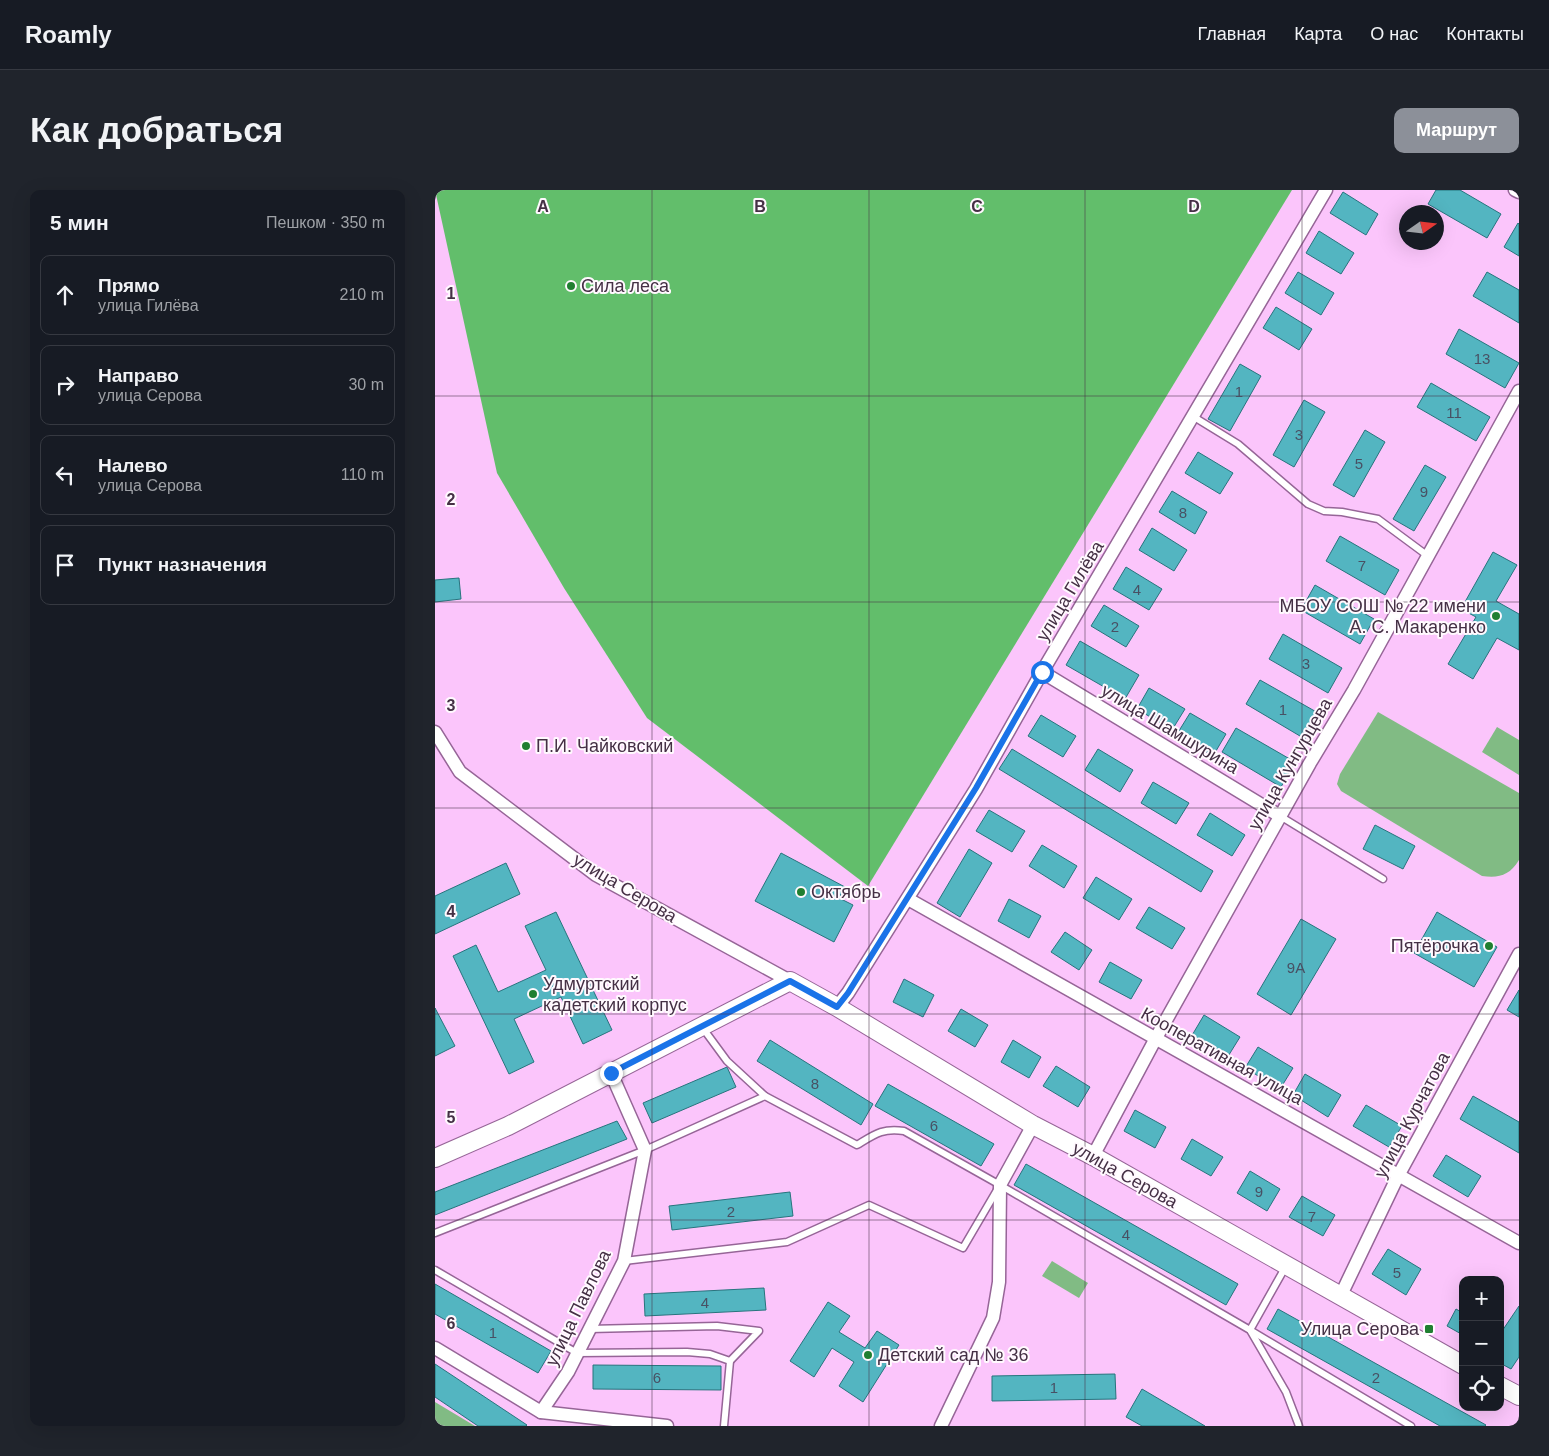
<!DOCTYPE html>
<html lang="ru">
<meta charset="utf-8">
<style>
:root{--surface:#171b24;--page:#20242c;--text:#f1f3f6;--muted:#9ea1a6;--line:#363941;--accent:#8c9099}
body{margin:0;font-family:Arial,sans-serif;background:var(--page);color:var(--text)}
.controls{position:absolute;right:15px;bottom:15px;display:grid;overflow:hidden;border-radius:10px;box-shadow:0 5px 20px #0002}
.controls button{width:45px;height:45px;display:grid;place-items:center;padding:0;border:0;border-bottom:1px solid var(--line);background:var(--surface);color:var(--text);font:25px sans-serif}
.compass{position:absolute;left:964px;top:15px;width:45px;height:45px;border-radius:50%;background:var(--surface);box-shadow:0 5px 20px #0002;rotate:76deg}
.stop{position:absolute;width:15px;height:15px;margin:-11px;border:4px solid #1a73e8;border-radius:50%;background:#fff}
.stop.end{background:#1a73e8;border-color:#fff;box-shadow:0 1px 5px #0008}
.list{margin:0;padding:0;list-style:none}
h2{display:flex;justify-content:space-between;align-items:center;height:65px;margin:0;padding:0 20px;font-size:21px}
h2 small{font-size:16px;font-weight:400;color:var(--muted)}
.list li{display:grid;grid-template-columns:32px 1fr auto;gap:15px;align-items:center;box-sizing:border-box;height:80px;margin:0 10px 10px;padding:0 10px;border:1px solid var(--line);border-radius:10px}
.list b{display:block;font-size:19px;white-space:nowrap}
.list p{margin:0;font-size:16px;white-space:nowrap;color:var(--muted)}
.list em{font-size:16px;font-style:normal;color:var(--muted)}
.icon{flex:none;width:28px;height:28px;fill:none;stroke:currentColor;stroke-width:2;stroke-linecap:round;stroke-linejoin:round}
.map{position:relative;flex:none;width:1084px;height:1236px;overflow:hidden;border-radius:10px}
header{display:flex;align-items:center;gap:30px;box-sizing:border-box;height:70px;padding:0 25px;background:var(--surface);border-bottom:1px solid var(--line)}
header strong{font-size:24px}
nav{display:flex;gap:28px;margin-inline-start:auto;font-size:18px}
.intro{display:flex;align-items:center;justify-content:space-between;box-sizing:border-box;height:120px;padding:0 30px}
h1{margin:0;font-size:35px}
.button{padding:12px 22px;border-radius:10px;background:var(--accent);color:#fff;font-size:18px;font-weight:700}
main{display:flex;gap:30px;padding:0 30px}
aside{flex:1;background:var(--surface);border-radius:10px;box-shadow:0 5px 20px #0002}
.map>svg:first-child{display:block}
.green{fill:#81bb84}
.forest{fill:#62be6b}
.building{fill:#53b5c1;stroke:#27747d}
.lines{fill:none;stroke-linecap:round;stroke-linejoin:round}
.lane-casing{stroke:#966597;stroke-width:9}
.street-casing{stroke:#966597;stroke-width:15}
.secondary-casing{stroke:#966597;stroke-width:20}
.lane{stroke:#fff;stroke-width:6}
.street{stroke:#fff;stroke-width:12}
.secondary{stroke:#fff;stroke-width:18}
.route{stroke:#1a73e8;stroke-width:6}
.grid{fill:none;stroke:#453045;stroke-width:1;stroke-opacity:0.55}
.poi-dot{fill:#207f31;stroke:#fff9fe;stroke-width:2}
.labels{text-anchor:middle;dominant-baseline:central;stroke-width:4;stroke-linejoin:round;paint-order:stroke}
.number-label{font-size:15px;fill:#485164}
.poi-label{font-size:18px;fill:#453045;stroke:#fff9fe;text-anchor:start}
.street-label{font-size:18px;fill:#453045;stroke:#fff9fe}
.grid-label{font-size:16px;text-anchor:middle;font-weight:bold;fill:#453045;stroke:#fff9fe;stroke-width:4;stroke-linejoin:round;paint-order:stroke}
</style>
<header>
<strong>Roamly</strong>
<nav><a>Главная</a><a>Карта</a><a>О нас</a><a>Контакты</a></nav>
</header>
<div class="intro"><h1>Как добраться</h1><a class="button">Маршрут</a></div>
<main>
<aside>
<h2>5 мин<small>Пешком · 350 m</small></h2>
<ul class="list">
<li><svg class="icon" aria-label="ahead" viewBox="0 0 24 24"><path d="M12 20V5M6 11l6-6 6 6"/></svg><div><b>Прямо</b><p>улица Гилёва</p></div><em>210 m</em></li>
<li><svg class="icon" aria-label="right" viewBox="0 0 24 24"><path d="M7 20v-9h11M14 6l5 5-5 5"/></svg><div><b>Направо</b><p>улица Серова</p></div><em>30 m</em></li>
<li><svg class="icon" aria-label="left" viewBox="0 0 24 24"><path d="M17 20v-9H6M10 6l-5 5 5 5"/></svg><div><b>Налево</b><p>улица Серова</p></div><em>110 m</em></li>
<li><svg class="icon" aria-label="arrive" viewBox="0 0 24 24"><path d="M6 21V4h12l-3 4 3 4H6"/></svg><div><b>Пункт назначения</b></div></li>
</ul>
</aside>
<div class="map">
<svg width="1084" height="1236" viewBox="0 0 1084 1236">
<rect width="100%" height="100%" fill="#fbc5fb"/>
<g class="green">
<path d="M943 522 1084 603V670C1074 686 1064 688 1047 686L906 601 902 594 905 584Z"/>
<path d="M1062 537 1084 550V585L1047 562Z"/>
<path d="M617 1071 653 1093 644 1108 607 1086Z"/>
<path d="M0 1212 40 1236H0Z"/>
</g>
<path class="forest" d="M0 0H857L433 696 212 528 129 398 62 283Z"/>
<g class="building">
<path d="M1001 0H1025L1066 24 1052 48 993 14Z"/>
<path d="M908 2 943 24 931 45 895 23Z"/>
<path d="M1083 33 1084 34V66L1069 57Z"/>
<path d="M884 41 919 63 906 84 871 63Z"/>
<path d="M863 82 899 103 886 125 850 103Z"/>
<path d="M1052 82 1084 100V133L1038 106Z"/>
<path d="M841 117 877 139 864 160 828 138Z"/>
<path d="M1024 139 1084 173 1070 198 1011 164Z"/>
<path d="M805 174 826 186 795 241 773 229Z"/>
<path d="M996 193 1055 227 1041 251 982 217Z"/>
<path d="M869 210 890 222 859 277 838 265Z"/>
<path d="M930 240 950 252 919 307 898 295Z"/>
<path d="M763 262 798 283 785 304 750 283Z"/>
<path d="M990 275 1011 287 979 341 958 329Z"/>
<path d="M737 301 772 322 760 344 724 322Z"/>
<path d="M717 338 752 360 739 381 704 360Z"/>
<path d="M905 346 964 380 950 405 891 371Z"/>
<path d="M1058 362 1082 375 1061 411 1084 424V460L1062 448 1038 489 1013 474 1041 427 1026 419Z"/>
<path d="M691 377 727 399 714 420 678 399Z"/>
<path d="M24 388 26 409 0 412V390Z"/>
<path d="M880 395 939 429 925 454 866 420Z"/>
<path d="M669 415 704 436 691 457 656 436Z"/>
<path d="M848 444 907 478 893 503 834 469Z"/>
<path d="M645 451 704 485 690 509 631 475Z"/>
<path d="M825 490 885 524 870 549 811 514Z"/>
<path d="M714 498 750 519 737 540 702 519Z"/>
<path d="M755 523 791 544 778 566 742 544Z"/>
<path d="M606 525 641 546 628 567 593 546Z"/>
<path d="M801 538 860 572 846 597 787 562Z"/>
<path d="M577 559 778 681 766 702 564 579Z"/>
<path d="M663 559 698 580 685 602 650 580Z"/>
<path d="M718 592 754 613 741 634 706 613Z"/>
<path d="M554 620 590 641 577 662 541 641Z"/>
<path d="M775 623 810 645 797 666 762 645Z"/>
<path d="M940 635 980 656 968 679 928 659Z"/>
<path d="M607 655 642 676 629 698 594 676Z"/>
<path d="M534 659 557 673 525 727 502 713Z"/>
<path d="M346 663 410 697 404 708 418 715 399 752 320 711Z"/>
<path d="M71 673 85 704 0 744V706Z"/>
<path d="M661 687 697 709 684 730 648 708Z"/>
<path d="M574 709 606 726 594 748 563 731Z"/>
<path d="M714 717 750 738 737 759 701 738Z"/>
<path d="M121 722 177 840 148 854 126 807 79 829 99 872 74 884 18 766 41 755 63 802 111 780 90 736Z"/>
<path d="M1002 722 1062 757 1039 797 979 763Z"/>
<path d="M866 729 901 749 856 825 822 804Z"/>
<path d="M630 742 657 760 644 780 616 762Z"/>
<path d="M675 772 707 790 696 809 664 792Z"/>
<path d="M469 789 499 805 488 827 458 812Z"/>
<path d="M1084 800V827L1072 820Z"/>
<path d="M0 818 20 856 0 866Z"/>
<path d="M526 819 553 835 540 857 513 841Z"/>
<path d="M769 825 805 847 792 868 756 847Z"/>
<path d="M335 850 438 914 426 935 322 871Z"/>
<path d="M578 850 606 867 594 888 566 872Z"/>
<path d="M823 857 858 878 845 899 810 878Z"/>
<path d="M621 876 655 897 643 917 608 896Z"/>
<path d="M292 877 301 897 217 933 208 913Z"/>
<path d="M870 884 906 905 893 927 858 905Z"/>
<path d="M453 894 559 954 546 976 440 916Z"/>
<path d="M1038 906 1084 932V963L1025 929Z"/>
<path d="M931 915 967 936 954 957 918 936Z"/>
<path d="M700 920 731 937 720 958 689 941Z"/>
<path d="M182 931 192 949 0 1025V1002Z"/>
<path d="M757 949 788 967 776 986 746 969Z"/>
<path d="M1011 965 1046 986 1033 1007 998 986Z"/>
<path d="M591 974 803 1094 791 1115 579 995Z"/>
<path d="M815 981 845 999 832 1021 802 1003Z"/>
<path d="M355 1002 358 1026 237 1040 234 1016Z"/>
<path d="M867 1006 900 1025 888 1046 854 1027Z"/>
<path d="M953 1059 986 1079 971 1105 937 1084Z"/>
<path d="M0 1094 116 1161 103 1183 0 1124Z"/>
<path d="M329 1098 331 1120 210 1126 209 1104Z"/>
<path d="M393 1112 415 1126 404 1142 430 1158 442 1141 464 1155 428 1212 404 1196 419 1172 397 1158 379 1187 355 1171Z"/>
<path d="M1084 1116V1167L1076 1179 1065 1173V1144Z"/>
<path d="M843 1119 1051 1235 1050 1236H1005L832 1139Z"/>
<path d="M1021 1119 1028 1123V1145L1012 1136Z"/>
<path d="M0 1174 92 1235 91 1236H43L0 1207Z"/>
<path d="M158 1175 286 1176V1200L158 1199Z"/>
<path d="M680 1184 681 1209 557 1211V1186Z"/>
<path d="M707 1199 770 1236H707L691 1227Z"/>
</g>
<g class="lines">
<g class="lane-casing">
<g id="lane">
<path d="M759 227 803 254 873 314 889 321 907 322 943 329 993 366"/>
<path d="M845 626 948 689"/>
<path d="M267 837 292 871 330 906 422 955C440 944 447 938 469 941L565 995 815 1140 851 1202 864 1236"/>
<path d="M0 1043 210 960 330 906"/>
<path d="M189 1071 352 1052 434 1015 528 1058 562 1000"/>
<path d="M851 1076 815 1140 976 1236"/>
<path d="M0 1080 142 1163 252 1162 275 1164 295 1171 289 1236"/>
<path d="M154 1139 282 1136 324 1141 295 1171"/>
</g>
</g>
<g class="street-casing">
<g id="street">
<path d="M1080 0 1084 2"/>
<path d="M607 482 845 626"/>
<path d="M0 542 25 582 161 685 355 791"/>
<path d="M473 709 1084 1053"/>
<path d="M402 817 413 803 541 599 607 482 891 0"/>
<path d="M658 966 721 848 875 573 919 500 1084 201"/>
<path d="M905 1107 963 986 1084 764"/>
<path d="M0 1158 106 1222 232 1236"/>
<path d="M106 1222 133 1182 189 1071 210 960 176 883"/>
<path d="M506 1236 558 1128 564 1092 565 995 598 935"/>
</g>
</g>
<g class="secondary-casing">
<g id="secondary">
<path d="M0 968 73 936 355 791 402 817 598 935 658 966 1028 1175"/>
<path d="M1065 1196 1084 1206"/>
</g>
</g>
<use href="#lane" class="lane"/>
<use href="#street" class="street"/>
<use href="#secondary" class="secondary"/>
</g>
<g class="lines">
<path class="route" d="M176 883 355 791 402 817 413 803 541 598 607 482"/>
</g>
<path class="grid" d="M217 0V1236M434 0V1236M650 0V1236M867 0V1236M0 206H1084M0 412H1084M0 618H1084M0 824H1084M0 1030H1084"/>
<g class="poi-dot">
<circle cx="136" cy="96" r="5"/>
<circle cx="1061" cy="426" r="5"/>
<circle cx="91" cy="556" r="5"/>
<circle cx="366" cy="702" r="5"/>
<circle cx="1054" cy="756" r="5"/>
<circle cx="98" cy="804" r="5"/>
<rect x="989" y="1134" width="10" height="10" rx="2.5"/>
<circle cx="433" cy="1165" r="5"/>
</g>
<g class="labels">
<g class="number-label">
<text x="1047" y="168">13</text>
<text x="804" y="201">1</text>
<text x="1019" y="222">11</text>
<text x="864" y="244">3</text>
<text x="924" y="273">5</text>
<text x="989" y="301">9</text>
<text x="748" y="322">8</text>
<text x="927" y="375">7</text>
<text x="702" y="399">4</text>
<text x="680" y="436">2</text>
<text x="871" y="473">3</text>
<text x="848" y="519">1</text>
<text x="861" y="777">9А</text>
<text x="380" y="893">8</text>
<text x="499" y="935">6</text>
<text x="824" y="1001">9</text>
<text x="296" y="1021">2</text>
<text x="877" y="1026">7</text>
<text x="691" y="1044">4</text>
<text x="962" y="1082">5</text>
<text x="270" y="1112">4</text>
<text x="58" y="1142">1</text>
<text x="222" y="1187">6</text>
<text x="941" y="1187">2</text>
<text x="619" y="1197">1</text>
</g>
<g class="poi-label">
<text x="146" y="96">Сила леса</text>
<text x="1051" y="416" text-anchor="end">МБОУ СОШ № 22 имени<tspan x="1051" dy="21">А. С. Макаренко</tspan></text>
<text x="101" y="556">П.И. Чайковский</text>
<text x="376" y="702">Октябрь</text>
<text x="1044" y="756" text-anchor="end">Пятёрочка</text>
<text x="108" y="794">Удмуртский<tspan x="108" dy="21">кадетский корпус</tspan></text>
<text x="984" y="1139" text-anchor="end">Улица Серова</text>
<text x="443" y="1165">Детский сад № 36</text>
</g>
<g class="street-label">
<text transform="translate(635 401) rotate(-59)">улица Гилёва</text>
<text transform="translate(735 539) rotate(31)">улица Шамшурина</text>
<text transform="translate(855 574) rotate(-60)">улица Кунгурцева</text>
<text transform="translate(190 698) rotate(31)">улица Серова</text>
<text transform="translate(787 866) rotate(29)">Кооперативная улица</text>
<text transform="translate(977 925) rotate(-62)">улица Курчатова</text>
<text transform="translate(690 985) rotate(29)">улица Серова</text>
<text transform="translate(143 1118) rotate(-64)">улица Павлова</text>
</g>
</g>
<g class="grid-label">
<text x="108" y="22">A</text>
<text x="325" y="22">B</text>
<text x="542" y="22">C</text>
<text x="759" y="22">D</text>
<text x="16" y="109">1</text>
<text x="16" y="315">2</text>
<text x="16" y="521">3</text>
<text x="16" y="727">4</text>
<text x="16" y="933">5</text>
<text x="16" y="1139">6</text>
</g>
</svg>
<div class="controls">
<button>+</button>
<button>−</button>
<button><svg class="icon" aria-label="locate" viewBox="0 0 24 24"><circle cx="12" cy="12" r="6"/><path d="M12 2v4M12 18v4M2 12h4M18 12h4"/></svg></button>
</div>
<svg class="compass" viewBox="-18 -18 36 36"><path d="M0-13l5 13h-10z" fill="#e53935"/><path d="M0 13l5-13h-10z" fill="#9ea1a6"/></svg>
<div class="stop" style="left:607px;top:482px"></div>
<div class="stop end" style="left:176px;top:883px"></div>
</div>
</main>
